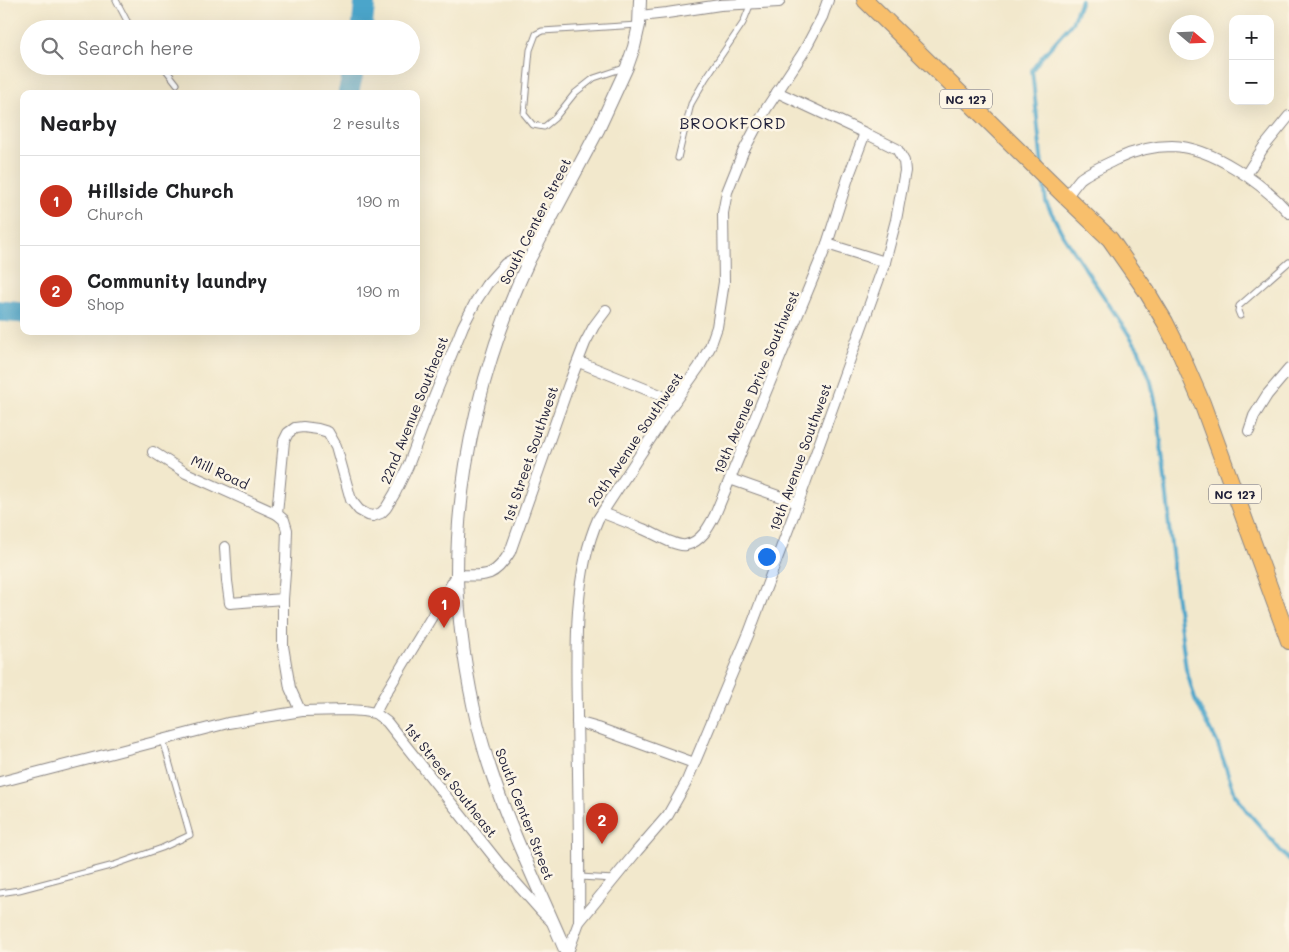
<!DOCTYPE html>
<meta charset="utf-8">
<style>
:root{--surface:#fff;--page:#f6f6f6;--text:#202124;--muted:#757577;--line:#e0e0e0;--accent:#c8321e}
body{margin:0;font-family:Mali,sans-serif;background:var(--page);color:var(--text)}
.controls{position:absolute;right:15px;top:15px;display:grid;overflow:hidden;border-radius:10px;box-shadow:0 5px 20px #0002}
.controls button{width:45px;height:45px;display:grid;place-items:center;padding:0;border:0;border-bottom:1px solid var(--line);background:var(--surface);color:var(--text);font:25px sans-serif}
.compass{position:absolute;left:1169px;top:15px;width:45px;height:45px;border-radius:50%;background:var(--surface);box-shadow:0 5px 20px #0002;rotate:109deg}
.you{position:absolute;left:766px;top:556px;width:18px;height:18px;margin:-12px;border:4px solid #fff;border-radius:50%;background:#1a73e8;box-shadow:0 0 0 8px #1a73e833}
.badge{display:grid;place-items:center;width:32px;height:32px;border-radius:50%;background:var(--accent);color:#fff;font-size:16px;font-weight:700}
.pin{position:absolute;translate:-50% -41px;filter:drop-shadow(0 1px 2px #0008)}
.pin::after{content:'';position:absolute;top:26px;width:18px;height:15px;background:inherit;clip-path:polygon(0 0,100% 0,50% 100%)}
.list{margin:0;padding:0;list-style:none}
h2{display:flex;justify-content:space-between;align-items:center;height:65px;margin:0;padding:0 20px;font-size:21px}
h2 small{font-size:16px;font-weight:400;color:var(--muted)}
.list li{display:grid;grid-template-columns:32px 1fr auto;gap:15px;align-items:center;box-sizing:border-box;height:90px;padding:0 20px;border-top:1px solid var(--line)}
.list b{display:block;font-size:19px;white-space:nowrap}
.list p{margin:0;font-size:16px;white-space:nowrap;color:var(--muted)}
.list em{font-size:16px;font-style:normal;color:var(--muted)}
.icon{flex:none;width:28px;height:28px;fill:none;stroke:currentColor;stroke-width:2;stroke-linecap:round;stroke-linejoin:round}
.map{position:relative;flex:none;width:1289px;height:952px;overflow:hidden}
.search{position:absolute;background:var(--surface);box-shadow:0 5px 20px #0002;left:20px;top:20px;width:400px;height:55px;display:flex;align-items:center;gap:12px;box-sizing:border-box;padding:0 18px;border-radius:28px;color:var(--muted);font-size:19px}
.panel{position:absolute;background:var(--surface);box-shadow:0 5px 20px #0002;left:20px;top:90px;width:400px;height:245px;border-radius:10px}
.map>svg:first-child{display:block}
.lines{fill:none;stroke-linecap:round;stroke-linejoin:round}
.stream{stroke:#4ca5ca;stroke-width:4}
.river{stroke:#4ca5ca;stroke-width:21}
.service-casing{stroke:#8a8584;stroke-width:7}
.minor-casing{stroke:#8a8584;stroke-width:12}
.tertiary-casing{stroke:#8a8584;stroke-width:14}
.primary-casing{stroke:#8a8584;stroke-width:18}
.service{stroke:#fff;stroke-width:5}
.minor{stroke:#fff;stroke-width:10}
.tertiary{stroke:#fff;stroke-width:12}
.primary{stroke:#f8bf6c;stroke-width:16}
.labels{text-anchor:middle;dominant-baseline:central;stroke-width:5;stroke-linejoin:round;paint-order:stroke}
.shield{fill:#fcf5e5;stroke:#63616e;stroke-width:1}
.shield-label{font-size:12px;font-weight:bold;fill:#22223b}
.street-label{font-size:14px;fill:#22223b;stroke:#fcf5e5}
.quarter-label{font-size:16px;letter-spacing:1px;fill:#22223b;stroke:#fcf5e5}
</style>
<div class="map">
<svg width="1289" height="952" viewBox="0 0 1289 952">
<rect width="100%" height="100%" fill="#fcf5e5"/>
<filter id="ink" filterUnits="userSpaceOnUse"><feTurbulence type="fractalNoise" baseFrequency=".02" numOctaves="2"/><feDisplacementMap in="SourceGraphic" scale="10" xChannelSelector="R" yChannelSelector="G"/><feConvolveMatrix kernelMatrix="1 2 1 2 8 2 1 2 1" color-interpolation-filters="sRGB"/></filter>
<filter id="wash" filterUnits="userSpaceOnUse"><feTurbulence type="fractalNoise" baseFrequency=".0096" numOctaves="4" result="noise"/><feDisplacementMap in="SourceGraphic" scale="20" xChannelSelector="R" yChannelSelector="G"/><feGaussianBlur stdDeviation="1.12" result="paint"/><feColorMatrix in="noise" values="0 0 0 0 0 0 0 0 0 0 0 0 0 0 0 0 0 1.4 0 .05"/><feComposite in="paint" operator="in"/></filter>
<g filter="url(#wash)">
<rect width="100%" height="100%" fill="#f2e8cc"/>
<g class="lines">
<g class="stream">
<path d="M1042 166 1032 70 1041 58 1072 23 1081 0"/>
<path d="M1044 183 1046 202 1063 235 1139 350 1151 382 1157 410 1169 514 1168 518 1173 561V570L1186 669 1195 699 1217 742 1235 794 1247 811 1266 833 1289 861"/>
</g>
<g class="river">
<path d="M362 29 365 0"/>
<path d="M348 94 355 66"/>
<path d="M0 311 24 313"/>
</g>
</g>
</g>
<g filter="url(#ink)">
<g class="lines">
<g class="service-casing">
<g id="service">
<path d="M116 0 127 21 133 29"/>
<path d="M163 66 177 84"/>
<path d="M624 68 594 78 575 93 555 118 544 127 533 125 524 114 530 50 536 34 542 31 638 25"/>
<path d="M678 158 691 104 706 78 743 23 751 3"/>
<path d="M1240 316 1238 311 1239 306 1289 262"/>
<path d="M580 877 614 879"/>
<path d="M0 893 19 890 114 865 162 848 190 835 163 740"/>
</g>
</g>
<g class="minor-casing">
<g id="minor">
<path d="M640 16 667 13 720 5 779 2"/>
<path d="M1246 175 1263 148 1289 116"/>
<path d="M1066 197C1070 192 1075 185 1080 179 1088 172 1107 164 1117 159 1134 151 1153 146 1172 146 1213 147 1263 184 1289 213"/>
<path d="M827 244 885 262"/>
<path d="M579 362 675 401"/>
<path d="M1249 431 1254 416 1267 395 1289 369"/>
<path d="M153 452 186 473 277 514"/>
<path d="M730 479 798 503"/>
<path d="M603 513C616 518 629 523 643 529 654 533 675 547 686 545 701 542 709 527 715 515L827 244 848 178 865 133"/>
<path d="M225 547 227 581 230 603 283 599"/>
<path d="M302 711 299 708 290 688 283 646V599L286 560 287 530 284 520 277 514 284 441 288 433 295 428 303 427 318 429 328 432 336 446 351 500 359 510 368 515 373 516 381 513 386 508 395 493 408 466 431 405 463 326 476 301 487 284 505 264 510 261 529 260"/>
<path d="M375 713 384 696 457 575C486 576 494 578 510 552L569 384 585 343 594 326 606 310"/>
<path d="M577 722 598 728 694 763"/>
<path d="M0 782 228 723 302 711 348 710 363 711 375 713 387 722 502 867 541 911 551 921"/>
<path d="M579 922C580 853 578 783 577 714 576 653 573 575 598 519L675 401 699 367 710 347 717 327 724 282 723 213 727 192 743 152 766 109 803 53 822 17 828 0"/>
<path d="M568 952 579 922 637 851 668 815 686 783 749 633 798 503 885 262 896 220 905 171 904 161 897 149 865 133 777 92"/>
</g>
</g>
<g class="tertiary-casing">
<path id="tertiary" d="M566 952C541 893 512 835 492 774 476 728 467 680 461 631 459 612 457 593 457 574 457 467 484 357 529 260L598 130 627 67 634 47 639 25 640 0"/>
</g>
<g class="primary-casing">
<path id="primary" d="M865 0 1066 197 1110 239 1147 292 1165 322 1178 348 1202 403 1289 641"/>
</g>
<use href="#service" class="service"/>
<use href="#minor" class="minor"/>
<use href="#tertiary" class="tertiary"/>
<use href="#primary" class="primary"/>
</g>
</g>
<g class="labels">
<g class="shield">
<rect x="940" y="89.5" width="52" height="19" rx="4"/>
<rect x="1209" y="484.5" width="52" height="19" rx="4"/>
</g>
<g class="shield-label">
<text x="966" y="99">NC 127</text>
<text x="1235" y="494">NC 127</text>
</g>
<g class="street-label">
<text transform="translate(535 221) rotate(-63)">South Center Street</text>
<text transform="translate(756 382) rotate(-67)">19th Avenue Drive Southwest</text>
<text transform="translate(414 410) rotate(-68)">22nd Avenue Southeast</text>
<text transform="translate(635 439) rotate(-56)">20th Avenue Southwest</text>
<text transform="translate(530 454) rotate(-71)">1st Street Southwest</text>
<text transform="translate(800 457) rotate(-70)">19th Avenue Southwest</text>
<text transform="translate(220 472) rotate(25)">Mill Road</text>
<text transform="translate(451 780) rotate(52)">1st Street Southeast</text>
<text transform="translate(525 814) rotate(69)">South Center Street</text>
</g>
<g class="quarter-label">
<text x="733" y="122">BROOKFORD</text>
</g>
</g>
</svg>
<div class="controls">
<button>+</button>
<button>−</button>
</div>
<svg class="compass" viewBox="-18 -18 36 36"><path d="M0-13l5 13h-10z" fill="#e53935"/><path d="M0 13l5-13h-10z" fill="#757577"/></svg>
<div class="you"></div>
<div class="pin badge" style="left:444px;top:628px">1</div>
<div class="pin badge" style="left:602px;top:844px">2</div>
<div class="search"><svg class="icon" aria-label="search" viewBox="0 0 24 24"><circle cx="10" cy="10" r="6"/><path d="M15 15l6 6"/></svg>Search here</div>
<section class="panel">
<h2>Nearby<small>2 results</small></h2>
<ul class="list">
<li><span class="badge">1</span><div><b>Hillside Church</b><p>Church</p></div><em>190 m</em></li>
<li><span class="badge">2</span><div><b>Community laundry</b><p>Shop</p></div><em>190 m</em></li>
</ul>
</section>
</div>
